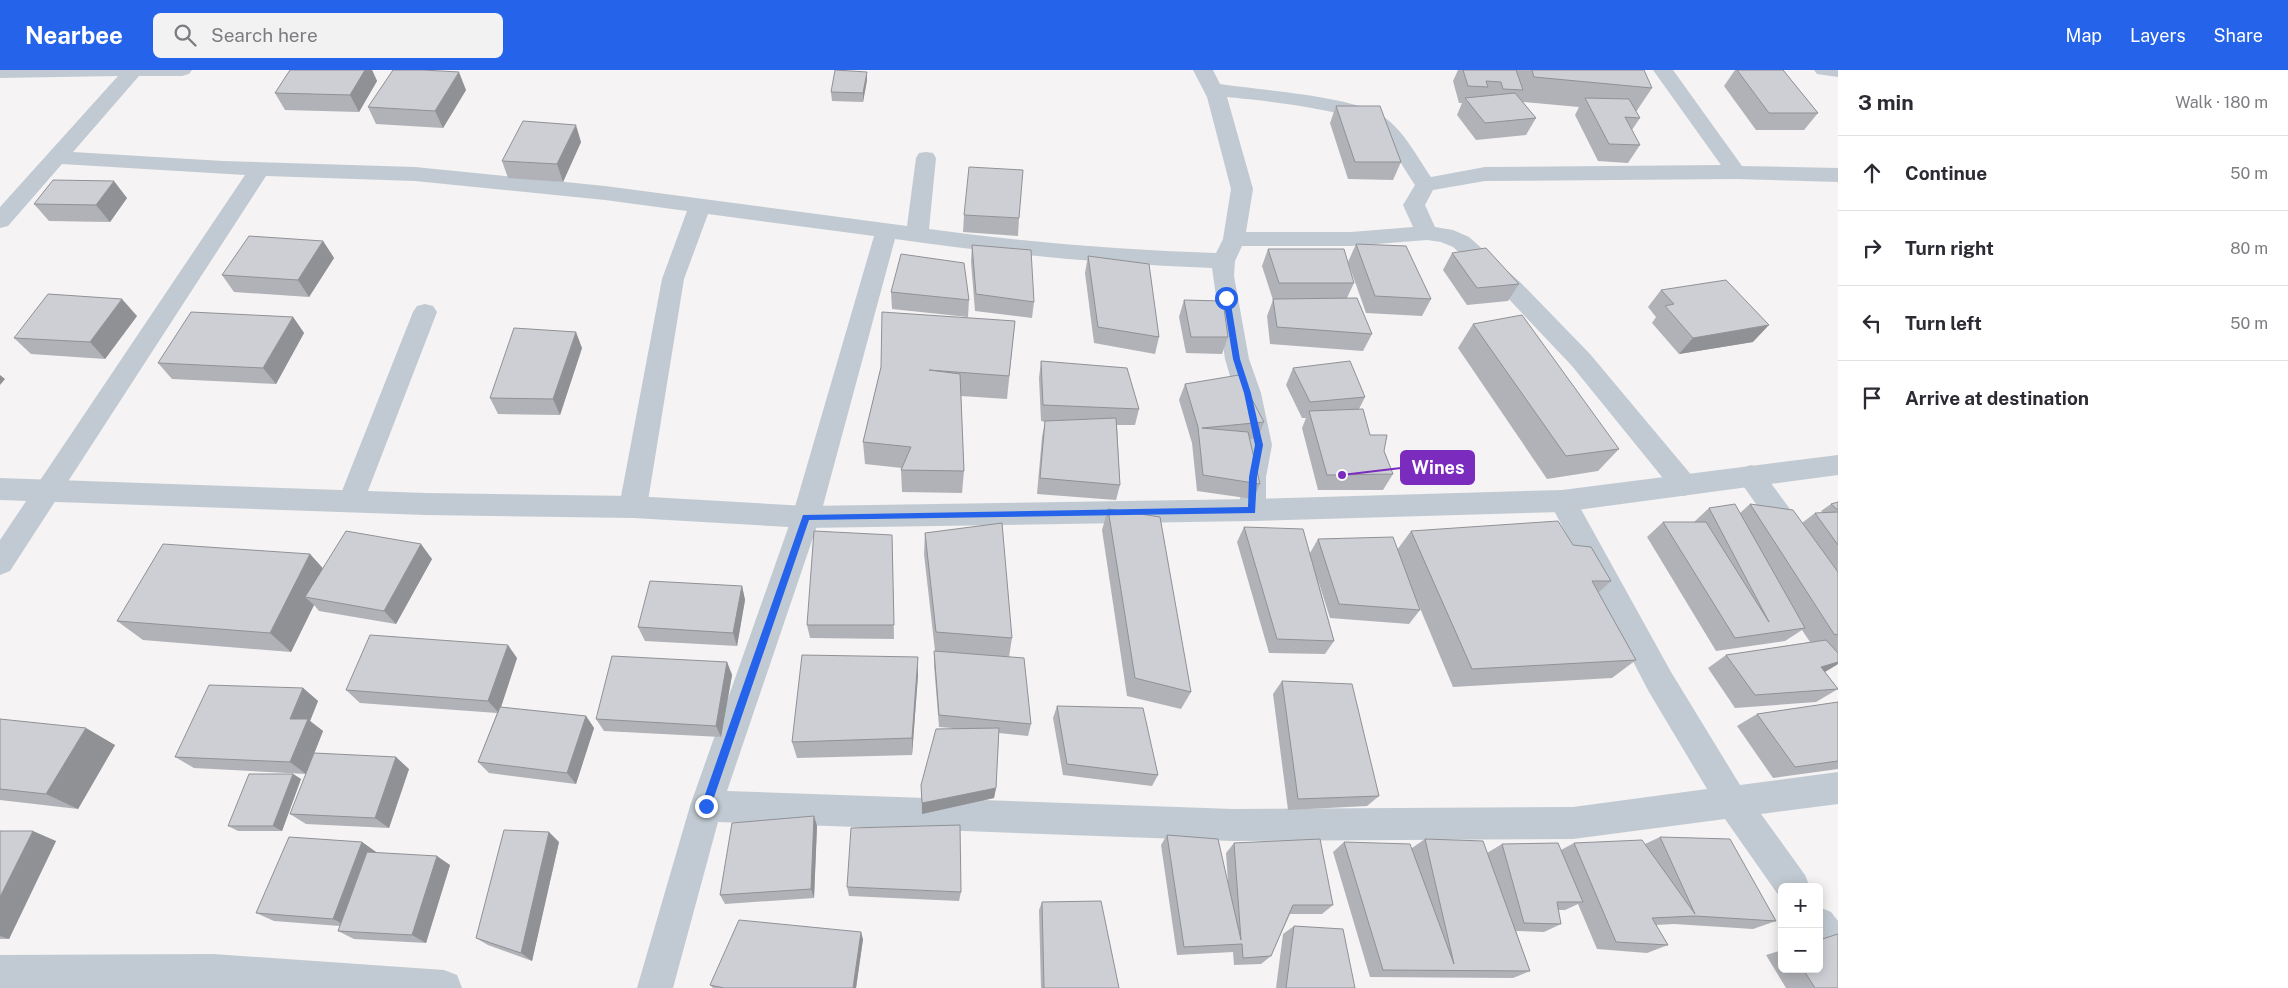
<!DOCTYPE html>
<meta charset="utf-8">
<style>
:root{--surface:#fff;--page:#f2f2f3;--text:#2b2b33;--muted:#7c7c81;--line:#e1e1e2;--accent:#2563eb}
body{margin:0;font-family:"Public Sans",sans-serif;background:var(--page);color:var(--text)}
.controls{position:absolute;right:15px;bottom:15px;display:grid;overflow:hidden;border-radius:8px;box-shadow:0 2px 12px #0003}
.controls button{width:45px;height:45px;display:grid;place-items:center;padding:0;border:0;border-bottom:1px solid var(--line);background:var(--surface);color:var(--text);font:25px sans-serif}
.stop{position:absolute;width:15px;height:15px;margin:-11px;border:4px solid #2563eb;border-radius:50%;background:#fff}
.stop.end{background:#2563eb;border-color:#fff;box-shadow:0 1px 5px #0008}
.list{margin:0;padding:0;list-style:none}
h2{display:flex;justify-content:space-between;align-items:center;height:65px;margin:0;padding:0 20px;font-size:21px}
h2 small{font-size:16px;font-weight:400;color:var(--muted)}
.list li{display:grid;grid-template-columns:32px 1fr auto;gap:15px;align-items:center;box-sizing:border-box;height:75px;padding:0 20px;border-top:1px solid var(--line)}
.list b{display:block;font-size:19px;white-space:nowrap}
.list em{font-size:16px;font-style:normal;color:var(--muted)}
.icon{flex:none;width:28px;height:28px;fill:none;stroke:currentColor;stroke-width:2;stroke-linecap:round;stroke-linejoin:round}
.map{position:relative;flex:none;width:1838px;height:918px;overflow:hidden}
header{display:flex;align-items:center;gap:30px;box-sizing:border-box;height:70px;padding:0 25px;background:var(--accent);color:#fff}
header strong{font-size:24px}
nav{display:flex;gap:28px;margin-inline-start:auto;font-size:18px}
.search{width:350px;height:45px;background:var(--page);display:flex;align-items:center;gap:12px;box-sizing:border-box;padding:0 18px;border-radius:8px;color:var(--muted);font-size:19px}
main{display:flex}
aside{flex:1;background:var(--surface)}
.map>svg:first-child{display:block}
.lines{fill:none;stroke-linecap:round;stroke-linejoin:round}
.minor{fill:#c1cad2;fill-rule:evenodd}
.tertiary{fill:#c1cad2;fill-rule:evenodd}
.wall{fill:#b0b2b7}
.shaded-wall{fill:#909195}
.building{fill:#cdcfd5;stroke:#909195}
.route{fill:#2563eb}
.leader{fill:none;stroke:#7b2cbf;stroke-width:2}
.callout-dot{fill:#7b2cbf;stroke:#fff;stroke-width:2}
.callout{fill:#7b2cbf;stroke:#7b2cbf;stroke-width:2}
.callout-label{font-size:18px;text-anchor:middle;font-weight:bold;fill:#fff}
</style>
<header>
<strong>Nearbee</strong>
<div class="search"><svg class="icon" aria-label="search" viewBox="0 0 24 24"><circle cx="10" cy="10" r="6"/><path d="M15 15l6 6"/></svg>Search here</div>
<nav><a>Map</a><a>Layers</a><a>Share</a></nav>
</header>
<main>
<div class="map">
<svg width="1838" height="918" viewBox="0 0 1838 918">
<rect width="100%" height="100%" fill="#f5f3f3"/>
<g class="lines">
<g class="minor">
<path d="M0 0H192L189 4 182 6H139L73 82 223 91 415 97 605 116 907 156 916 88 919 83 926 82 933 83 936 88 929 159C1024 172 1120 180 1216 183L1223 169 1231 119 1207 27 1193 0H1213L1220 14C1258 20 1356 26 1384 47 1405 62 1417 87 1431 107L1485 97 1721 95 1653 0H1673L1742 96 1838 98V112L1736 109 1485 111 1433 120 1425 135 1435 157 1453 160 1469 167 1520 212 1590 284 1693 407 1697 415 1693 423 1684 426 1675 423 1572 296 1504 224 1453 177 1441 172 1427 170 1351 176H1242L1235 191 1234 206 1249 289 1261 323 1272 375 1266 407V431L1263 439 1253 442 1243 439 1240 431V407L1246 375 1235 323 1225 289 1212 198C1106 194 1001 184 895 169L820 447 727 721 1233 739 1573 737 1707 719 1649 622 1549 431 1552 423 1562 420 1572 423 1671 602 1740 715 1838 702V734L1761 744 1805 805 1810 817H1782L1781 829 1725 749 1573 769 1233 771 718 752 673 918H637L690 736 792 447 874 166 708 144 684 209 647 437 643 445 633 448 623 445 619 437 662 209 687 141 605 130 415 111 266 106 10 501 0 505V470L245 105 62 94 8 156 0 158V137L118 6 0 8ZM1227 27C1257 30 1350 39 1372 57 1390 72 1402 96 1415 115L1403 135 1413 157 1351 162H1246L1253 119Z"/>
<path d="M1814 0H1838V7L1817 4Z"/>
<path d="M425 234 433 236 437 242 364 431 361 439 351 442 341 439 338 431 413 242 417 236Z"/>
<path d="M1751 395 1760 398 1838 505V540L1828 537 1742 414 1738 406 1742 398Z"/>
<path d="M1819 837 1831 842 1838 851V899L1826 893 1819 884Z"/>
<path d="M213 884 444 900 457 905 462 918H0V885Z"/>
</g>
<path class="tertiary" d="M1838 385V405L1562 442 1252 451 806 458 633 448 426 445 0 430V408L426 423 633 426 806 436 1252 429 1562 420Z"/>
</g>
<g class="wall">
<path d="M290 0H372L377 11 359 42 285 40 275 23Z"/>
<path d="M1458 0H1644L1652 18 1636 42 1640 48 1632 60 1640 75 1628 93 1598 91 1575 45 1579 37 1523 32 1536 48 1526 65 1476 70 1457 45 1462 33H1459L1453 11Z"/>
<path d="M1735 0H1783L1818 43 1804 60H1756L1724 16Z"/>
<path d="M867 10 863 32 832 31 831 22Z"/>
<path d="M466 20 443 58 376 54 368 37Z"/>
<path d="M1336 36 1401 92 1393 110 1348 109 1330 53Z"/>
<path d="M581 72 563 112 508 108 502 91Z"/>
<path d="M127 128 110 152 49 151 34 134Z"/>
<path d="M964 145 1019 148 1018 166 963 162Z"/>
<path d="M323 171 334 188 309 227 234 222 222 205Z"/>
<path d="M1356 174 1431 229 1422 246 1366 243 1348 192Z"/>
<path d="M972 175 1034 232 1032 248 975 241 971 192Z"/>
<path d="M1268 179 1354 213 1347 228 1372 264 1363 281 1270 274 1267 246 1273 230 1262 196Z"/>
<path d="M1452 183 1519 214 1508 231 1467 235 1443 200Z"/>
<path d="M1088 186 1159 267 1155 284 1094 273 1085 203Z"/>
<path d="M1661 220 1753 272 1679 284 1652 253 1656 247 1648 237Z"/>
<path d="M891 222 969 230 968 247 892 239Z"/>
<path d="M1184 230 1228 267 1222 284 1186 283 1179 247Z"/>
<path d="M137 246 105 289 31 284 14 268Z"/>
<path d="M293 247 304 263 276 314 172 309 158 293Z"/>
<path d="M1015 251 1007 329 961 326 964 401 962 423 902 422 901 400 902 398 865 394 863 372 881 297Z"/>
<path d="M1473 254 1619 379 1598 401 1547 409 1458 278Z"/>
<path d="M582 278 560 345 498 344 490 328Z"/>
<path d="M1041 291 1139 339 1135 355H1117L1120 415 1116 430 1037 424 1042 367 1045 352 1041 351 1039 308Z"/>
<path d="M1293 298 1365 327 1359 339 1370 365 1384 381 1393 404 1383 420H1318L1302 358 1306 348H1302L1286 315Z"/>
<path d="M1185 314 1264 352 1258 368 1250 369 1260 414 1253 429 1197 421 1192 373 1179 330Z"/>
<path d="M1838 432V594L1825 602 1838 619 1816 632 1735 638 1708 598 1726 585 1810 572 1802 560 1785 571 1716 581 1647 467 1663 452H1694L1709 438 1740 443 1750 434 1802 453 1815 443H1823L1821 441 1831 434Z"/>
<path d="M1108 439 1191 622 1181 639 1127 626 1102 460Z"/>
<path d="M1244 457 1310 483 1318 469 1397 480 1411 461 1573 475 1611 511 1598 523 1636 590 1612 608 1453 617 1417 531 1420 540 1409 554 1330 548 1317 507 1334 571 1325 584 1269 583 1237 472Z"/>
<path d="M925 463 1012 568 1009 587 1031 654 1028 666 999 663 996 718 994 728 922 744 921 715 952 658 939 657 934 595V581H935L924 484Z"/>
<path d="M892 465 894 569 810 568 807 555Z"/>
<path d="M310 484 323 499 432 489 396 554 319 541 314 535 291 582 143 570 117 551Z"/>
<path d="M742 516 745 530 737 576 645 571 638 557Z"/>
<path d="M517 588 501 637 586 646 594 658 576 714 489 703 478 692 497 643 360 633 346 620Z"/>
<path d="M727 592 732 605 721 667 604 661 596 649Z"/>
<path d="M918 605 912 685 797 688 792 672Z"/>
<path d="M1282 611 1379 726 1367 736 1288 740 1273 624Z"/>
<path d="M303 618 318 631 310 651 323 661 306 704 194 698 175 687Z"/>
<path d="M1838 632V699L1773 708 1737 656 1757 644Z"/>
<path d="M1057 636 1158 705 1152 716 1063 705 1053 648Z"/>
<path d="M0 649 115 675 78 739 0 730Z"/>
<path d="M409 699 389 758 306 754 290 744Z"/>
<path d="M293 704 301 709 282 761H238L228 756Z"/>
<path d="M814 746 817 756 814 828 725 834 720 825Z"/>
<path d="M0 761 56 771 9 869H0Z"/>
<path d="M1167 765 1228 812 1226 783 1234 773 1333 835 1322 844H1290L1271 886 1261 894 1234 895 1233 882 1177 885 1161 775Z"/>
<path d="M1660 767 1776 851 1753 859 1674 854 1656 855 1668 875 1647 883 1597 879 1578 834 1565 840H1558L1561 854 1544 862 1516 861 1530 901 1513 908 1370 907 1333 782 1344 772 1412 778 1425 769 1487 783 1502 774 1561 780 1574 773 1645 774Z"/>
<path d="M362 772 376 782V783L450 795 426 873 354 869 338 861 340 856 274 851 256 843Z"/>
<path d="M559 772 532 891 488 875 476 868Z"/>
<path d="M847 817 961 822 959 831 849 826Z"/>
<path d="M1042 832 1119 918H1041L1039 840Z"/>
<path d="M1294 856 1355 918H1276L1283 864Z"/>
<path d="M863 869 856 918H713L710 915Z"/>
<path d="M1782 880V899H1819L1838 918H1786L1766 885Z"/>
</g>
<g class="shaded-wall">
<path d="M365 0H372L377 11 359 42 350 25Z"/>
<path d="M459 2 466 20 443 58 435 41Z"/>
<path d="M867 2V10L863 32V23Z"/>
<path d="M576 55 581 72 563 112 557 94Z"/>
<path d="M114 111 127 128 110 152 96 135Z"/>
<path d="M323 171 334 188 309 227 298 210Z"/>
<path d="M122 229 137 246 105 289 90 272Z"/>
<path d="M293 247 304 263 276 314 263 298Z"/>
<path d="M1769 255 1753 272 1679 284 1693 268Z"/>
<path d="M576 262 582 278 560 345 553 329Z"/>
<path d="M0 305 5 309 0 315Z"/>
<path d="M421 474 432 489 396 554 384 541Z"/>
<path d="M310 484 329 505 305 527 314 535 291 582 270 563Z"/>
<path d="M742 516 745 530 737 576 733 563Z"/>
<path d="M508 575 517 588 499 643 488 631Z"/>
<path d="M918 587V605L912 685V668Z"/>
<path d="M727 592 732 605 721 667 716 656Z"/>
<path d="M1838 592V594L1823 603 1821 597Z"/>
<path d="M303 618 318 631 310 651 323 661 306 704 290 692V649Z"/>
<path d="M586 646 594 658 576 714 567 703Z"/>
<path d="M86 658 115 675 78 739 46 724Z"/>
<path d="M396 687 409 699 389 758 375 748Z"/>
<path d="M293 704 301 709 282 761 273 756Z"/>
<path d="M996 718 994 728 922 744V733Z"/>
<path d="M814 746 817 756 814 828 811 819Z"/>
<path d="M33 761 56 771 9 869 0 866V827Z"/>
<path d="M549 762 559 772 532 891 521 883Z"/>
<path d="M362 772 376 782 349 857 333 849Z"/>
<path d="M437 786 450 795 426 873 412 865Z"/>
<path d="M861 862 863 869 856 918H853Z"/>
</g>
<g class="building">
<path d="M290 0H365L350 25 275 23Z"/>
<path d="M393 0H423L459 2 435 41 368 37Z"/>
<path d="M835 0 867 2 863 23 831 22Z"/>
<path d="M1463 0H1516L1523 20 1503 19 1501 12 1486 11 1488 17 1468 16Z"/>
<path d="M1532 0H1644L1652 18 1534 7Z"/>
<path d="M1737 0H1783L1818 43H1769Z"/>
<path d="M1515 23 1536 48 1485 53 1465 28Z"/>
<path d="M1585 28 1629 29 1640 48 1625 47 1640 75 1609 74Z"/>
<path d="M1336 36H1380L1401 92H1355Z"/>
<path d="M523 51 576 55 557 94 502 91Z"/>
<path d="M969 97 1023 100 1019 148 964 145Z"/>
<path d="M53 110 114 111 96 135 34 134Z"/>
<path d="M249 166 323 171 298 210 222 205Z"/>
<path d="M1356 174 1406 176 1431 229 1375 226Z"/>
<path d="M972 175 1031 180 1034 232 976 224Z"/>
<path d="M1486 178 1519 214 1477 218 1452 183Z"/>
<path d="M1268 179H1344L1354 213H1279Z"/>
<path d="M901 184 964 193 969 230 891 222Z"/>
<path d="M1088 186 1149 194 1159 267 1098 257Z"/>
<path d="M1726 210 1769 255 1693 268 1665 236 1674 234 1661 220Z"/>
<path d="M48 224 122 229 90 272 14 268Z"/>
<path d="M1357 228 1372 264 1277 257 1273 229Z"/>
<path d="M1184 230 1223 231 1228 267H1191Z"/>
<path d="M191 242 293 247 263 298 158 293Z"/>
<path d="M882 242 1015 251 1009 306 929 300 960 304 964 401 901 400 911 377 863 372 881 297Z"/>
<path d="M1522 245 1619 379 1566 386 1473 254Z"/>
<path d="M514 258 576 262 553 329 490 328Z"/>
<path d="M1041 291 1127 298 1139 339 1043 335Z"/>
<path d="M1350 291 1365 327 1310 332 1293 298Z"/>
<path d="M1239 305 1264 352 1202 358 1248 362 1260 414 1203 405 1198 357 1185 314Z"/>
<path d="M1363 339 1370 365H1387L1384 381 1393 404 1327 405 1309 341Z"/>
<path d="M1116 348 1120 415 1040 408 1045 351Z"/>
<path d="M1838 432V440L1831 434Z"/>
<path d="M1735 434 1805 558 1735 568 1663 452H1706L1769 552 1709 438Z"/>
<path d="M1750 434 1793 440 1838 502V565L1834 564Z"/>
<path d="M1108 439 1160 447 1191 622 1135 608Z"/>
<path d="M1838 442V475L1815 443Z"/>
<path d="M1558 451 1573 475 1591 477 1611 511H1592L1636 590 1472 599 1411 461Z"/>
<path d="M1002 453 1012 568 936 562 925 463Z"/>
<path d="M1244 457 1303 459 1334 571 1277 569Z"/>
<path d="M346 461 421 474 384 541 305 527Z"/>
<path d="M814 461 892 465 894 555H807Z"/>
<path d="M1393 467 1420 540 1339 534 1318 469Z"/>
<path d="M163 474 310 484 270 563 117 551Z"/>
<path d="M650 511 742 516 733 563 638 557Z"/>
<path d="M370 565 508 575 488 631 346 620Z"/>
<path d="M1826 570 1838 583V592L1821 597 1838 619 1755 625 1726 585Z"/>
<path d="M934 581 1024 588 1031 654 939 645Z"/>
<path d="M802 585 918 587 912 668 792 672Z"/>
<path d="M612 586 727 592 716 656 596 649Z"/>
<path d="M1282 611 1352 614 1379 726 1298 729Z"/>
<path d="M209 615 303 618 290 649H308L290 692 175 687Z"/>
<path d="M1838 632V691L1795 697 1757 644Z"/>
<path d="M1057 636 1143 638 1158 705 1067 694Z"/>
<path d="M500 637 586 646 567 703 478 692Z"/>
<path d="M0 649 86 658 46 724 0 719Z"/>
<path d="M999 658 996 718 922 733 921 715 936 659Z"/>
<path d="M314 683 396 687 375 748 290 744Z"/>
<path d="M249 704H293L273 756H228Z"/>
<path d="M814 746 811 819 720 825 732 753Z"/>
<path d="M960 755 961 822 847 817 851 758Z"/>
<path d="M504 760 549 762 521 883 476 868Z"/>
<path d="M0 761H33L0 827Z"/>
<path d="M1167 765 1218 769 1241 870 1234 773 1320 769 1333 835H1293L1271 886 1243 888 1242 874 1184 877Z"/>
<path d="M289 767 362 772 333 849 256 843Z"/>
<path d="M1660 767 1730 769 1776 851 1695 846 1652 848 1668 875 1616 872 1574 773 1642 770 1695 844Z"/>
<path d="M1425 769 1483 771 1530 901 1383 900 1344 772 1410 774 1454 894Z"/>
<path d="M1558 773 1583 832H1557L1561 854 1524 853 1502 774Z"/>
<path d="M367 782 437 786 412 865 338 861Z"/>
<path d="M1101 831 1119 918H1044L1042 832Z"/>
<path d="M739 850 861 862 853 918H724L710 915Z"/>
<path d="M1294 856 1343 859 1355 918H1286Z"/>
<path d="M1838 864V918H1815L1803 899H1819V870Z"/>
</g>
<path class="route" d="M1226 226 1230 228 1240 289 1251 323 1263 375 1257 407 1255 443 809 450 711 736 710 739H703L701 736 803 445 1248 437 1249 407 1255 375 1244 323 1233 289 1223 228Z"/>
<path class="leader" d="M1342 405L1401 398"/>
<circle class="callout-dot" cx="1342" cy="405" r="5"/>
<rect class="callout" x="1401" y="381" width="73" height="33" rx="5"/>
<g class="callout-label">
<text x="1438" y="404">Wines</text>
</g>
</svg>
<div class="controls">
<button>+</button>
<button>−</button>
</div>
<div class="stop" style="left:1226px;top:228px"></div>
<div class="stop end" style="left:706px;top:736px"></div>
</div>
<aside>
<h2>3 min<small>Walk · 180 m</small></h2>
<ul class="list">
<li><svg class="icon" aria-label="ahead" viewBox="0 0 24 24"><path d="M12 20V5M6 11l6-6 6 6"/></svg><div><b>Continue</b></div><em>50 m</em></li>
<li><svg class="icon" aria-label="right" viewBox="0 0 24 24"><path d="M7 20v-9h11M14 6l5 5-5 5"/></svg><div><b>Turn right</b></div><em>80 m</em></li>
<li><svg class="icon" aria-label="left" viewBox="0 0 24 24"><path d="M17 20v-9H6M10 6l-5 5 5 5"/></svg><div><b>Turn left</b></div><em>50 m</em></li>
<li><svg class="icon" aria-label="arrive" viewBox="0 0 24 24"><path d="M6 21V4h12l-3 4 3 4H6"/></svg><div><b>Arrive at destination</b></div></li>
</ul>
</aside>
</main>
